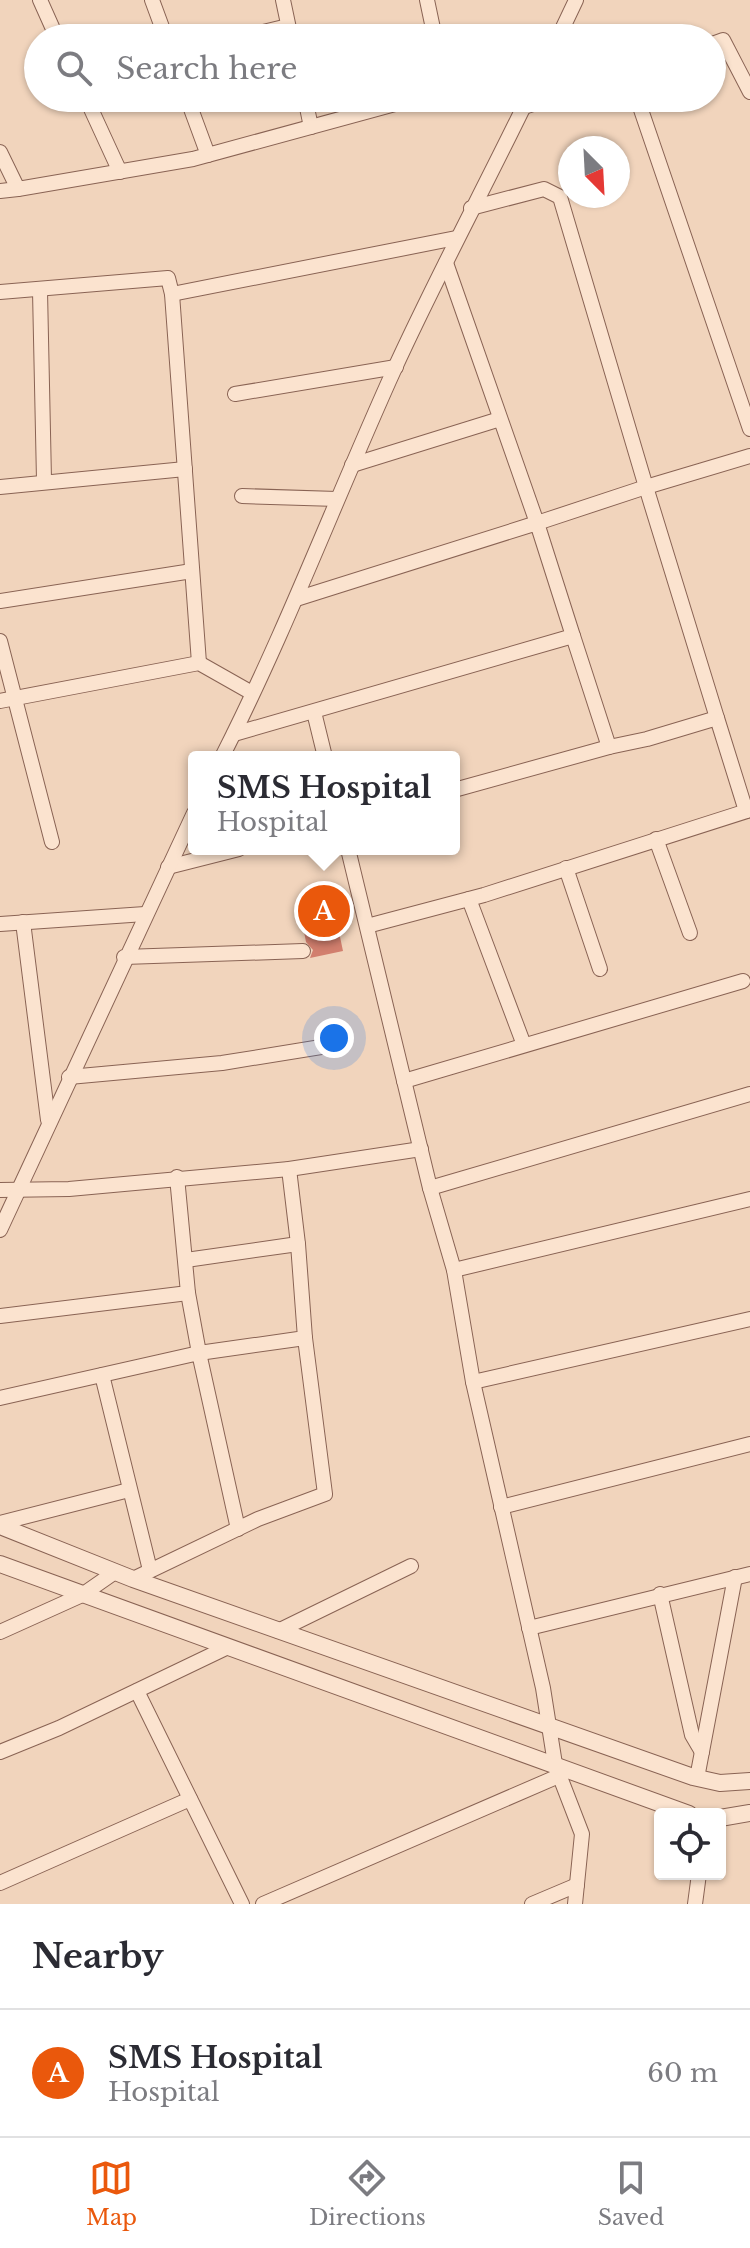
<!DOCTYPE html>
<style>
:root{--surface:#fff;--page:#f7f7f7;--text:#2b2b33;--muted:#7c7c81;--line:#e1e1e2;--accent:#ea580c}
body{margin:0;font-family:"Libre Baskerville",serif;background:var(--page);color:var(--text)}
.controls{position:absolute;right:24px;bottom:24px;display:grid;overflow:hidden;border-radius:8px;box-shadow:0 2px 6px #0004}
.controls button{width:72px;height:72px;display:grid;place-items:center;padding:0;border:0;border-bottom:2px solid var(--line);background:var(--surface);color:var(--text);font:40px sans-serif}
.compass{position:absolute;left:558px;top:136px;width:72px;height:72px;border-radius:50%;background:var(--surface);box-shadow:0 2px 6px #0004;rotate:156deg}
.you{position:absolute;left:334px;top:1038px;width:28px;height:28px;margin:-20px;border:6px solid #fff;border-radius:50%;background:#1a73e8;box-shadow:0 0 0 12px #1a73e833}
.badge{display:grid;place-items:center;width:52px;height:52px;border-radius:50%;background:var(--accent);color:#fff;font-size:26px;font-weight:700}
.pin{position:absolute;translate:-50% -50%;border:4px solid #fff;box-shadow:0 2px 8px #0006}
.popup{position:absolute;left:188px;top:751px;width:272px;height:104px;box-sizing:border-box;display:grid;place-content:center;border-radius:8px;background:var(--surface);filter:drop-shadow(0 2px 6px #0005);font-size:26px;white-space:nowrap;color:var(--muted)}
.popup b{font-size:30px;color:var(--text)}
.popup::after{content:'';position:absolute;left:50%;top:100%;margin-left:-16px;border:16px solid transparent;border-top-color:var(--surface)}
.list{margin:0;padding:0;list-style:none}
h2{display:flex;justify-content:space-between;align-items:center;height:104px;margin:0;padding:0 32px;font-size:34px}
h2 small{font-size:26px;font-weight:400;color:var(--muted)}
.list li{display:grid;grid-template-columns:52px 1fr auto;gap:24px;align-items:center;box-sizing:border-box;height:128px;padding:0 32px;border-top:2px solid var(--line)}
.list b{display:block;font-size:30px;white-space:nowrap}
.list p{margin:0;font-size:26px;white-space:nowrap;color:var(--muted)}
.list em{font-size:26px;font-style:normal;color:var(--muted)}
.icon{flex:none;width:44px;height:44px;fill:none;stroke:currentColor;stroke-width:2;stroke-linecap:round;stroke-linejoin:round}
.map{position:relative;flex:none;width:750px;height:1904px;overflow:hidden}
.search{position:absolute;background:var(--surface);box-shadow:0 2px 6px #0004;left:24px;right:24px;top:24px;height:88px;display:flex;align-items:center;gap:20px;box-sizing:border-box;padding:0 28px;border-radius:44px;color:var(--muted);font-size:30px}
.sheet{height:232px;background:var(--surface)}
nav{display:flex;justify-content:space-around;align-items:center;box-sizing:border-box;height:112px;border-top:2px solid var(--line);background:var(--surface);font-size:22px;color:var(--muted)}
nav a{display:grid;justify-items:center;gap:4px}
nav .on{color:var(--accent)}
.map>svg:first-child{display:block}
.building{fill:#d27f6e}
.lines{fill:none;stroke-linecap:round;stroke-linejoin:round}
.minor-casing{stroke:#896354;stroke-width:16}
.tertiary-casing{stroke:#896354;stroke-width:18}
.minor{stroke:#fbe3cf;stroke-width:14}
.tertiary{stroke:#fbe3cf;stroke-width:16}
</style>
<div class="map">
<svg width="750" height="1904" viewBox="0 0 750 1904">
<rect width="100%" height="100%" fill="#f1d4bc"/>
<path class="building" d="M332 899 343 951 310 958 313 950 306 942 299 906Z"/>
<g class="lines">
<g class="minor-casing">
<g id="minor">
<path d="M40 0 57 38"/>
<path d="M152 0 166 38"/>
<path d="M283 0 291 38"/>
<path d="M427 0 435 38"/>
<path d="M239 38 288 26"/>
<path d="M558 38 576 0"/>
<path d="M712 44 723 40 750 92"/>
<path d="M86 98 120 172"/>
<path d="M187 98 208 155"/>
<path d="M305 98 311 127"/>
<path d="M637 98 750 429"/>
<path d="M524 107 552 98"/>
<path d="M0 152 18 189 193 159 417 98"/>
<path d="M0 191 18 189"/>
<path d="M446 263 537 523 646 487 560 197 544 189 471 208"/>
<path d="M40 291 44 480"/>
<path d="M0 292 168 278 172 294 199 663"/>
<path d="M172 294 456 238"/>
<path d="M235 394 396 367"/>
<path d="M352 465 500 419"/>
<path d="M0 487 185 469"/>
<path d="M242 496 337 499"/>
<path d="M0 601 192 571"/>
<path d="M0 641 52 842"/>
<path d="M0 701 199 663 252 693"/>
<path d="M314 712 325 757"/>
<path d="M717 718 646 487 750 456"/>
<path d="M234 734 573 636 537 523 296 599"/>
<path d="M609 747 647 739 717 718 746 811"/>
<path d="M222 757C286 631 336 498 394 370 436 278 484 189 528 98"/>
<path d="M454 790 609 747 573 636"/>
<path d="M656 839 690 933"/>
<path d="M348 849 430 1188 454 1270 473 1382 543 1688 555 1764 582 1834 575 1904"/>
<path d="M168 867 239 849"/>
<path d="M566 868 600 969"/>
<path d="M469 899 524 1045"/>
<path d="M23 922 48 1120"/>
<path d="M0 924 145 914"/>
<path d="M367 926 484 895 750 810"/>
<path d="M124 957 303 951"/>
<path d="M69 1077 222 1063 321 1047"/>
<path d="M404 1081 743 981"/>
<path d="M430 1188 750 1094"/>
<path d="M0 1190 69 1189 289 1169 421 1149"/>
<path d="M0 1230 194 813"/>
<path d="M186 1260 298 1244 289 1169"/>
<path d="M454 1270 750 1199"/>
<path d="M188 1293 199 1353 305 1338 298 1244"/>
<path d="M0 1316 188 1293 177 1177"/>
<path d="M102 1375 150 1570"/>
<path d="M473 1382 750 1319"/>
<path d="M0 1398 199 1353 238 1529"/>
<path d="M501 1507 750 1444"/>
<path d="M0 1523 129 1490"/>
<path d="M133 1579 258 1519 325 1494 305 1338"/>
<path d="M660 1594 692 1735 702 1752"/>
<path d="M529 1628 750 1574"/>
<path d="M278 1631 411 1566"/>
<path d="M0 1632 82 1595 115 1572"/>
<path d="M137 1691 242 1904"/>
<path d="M0 1752 59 1728 228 1647"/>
<path d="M697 1778 735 1577"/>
<path d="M0 1883 190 1799"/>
<path d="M263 1904 561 1775"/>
<path d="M532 1904 577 1885"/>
<path d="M695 1904 699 1874"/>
</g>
</g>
<g class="tertiary-casing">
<g id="tertiary">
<path d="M0 1526 133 1579 693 1777 720 1783 750 1781"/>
<path d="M0 1564 689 1814"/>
<path d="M720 1818 750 1813"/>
</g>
</g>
<use href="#minor" class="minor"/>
<use href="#tertiary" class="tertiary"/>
</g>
</svg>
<div class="controls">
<button><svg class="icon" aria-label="locate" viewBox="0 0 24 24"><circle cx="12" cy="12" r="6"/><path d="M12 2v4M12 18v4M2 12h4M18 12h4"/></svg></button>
</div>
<svg class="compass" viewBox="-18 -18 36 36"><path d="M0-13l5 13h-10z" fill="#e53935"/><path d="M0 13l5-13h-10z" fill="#7c7c81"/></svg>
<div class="you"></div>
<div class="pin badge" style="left:324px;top:911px">A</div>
<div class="popup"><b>SMS Hospital</b>Hospital</div>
<div class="search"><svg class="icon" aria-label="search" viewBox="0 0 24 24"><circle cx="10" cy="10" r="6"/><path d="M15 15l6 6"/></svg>Search here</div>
</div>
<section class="sheet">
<h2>Nearby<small></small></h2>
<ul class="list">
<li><span class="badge">A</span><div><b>SMS Hospital</b><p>Hospital</p></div><em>60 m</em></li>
</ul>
</section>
<nav>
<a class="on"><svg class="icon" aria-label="map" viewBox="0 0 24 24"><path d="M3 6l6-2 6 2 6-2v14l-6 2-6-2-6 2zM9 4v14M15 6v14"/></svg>Map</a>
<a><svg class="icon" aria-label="directions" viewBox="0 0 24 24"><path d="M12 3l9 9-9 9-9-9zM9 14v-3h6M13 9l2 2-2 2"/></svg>Directions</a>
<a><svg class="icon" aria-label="saved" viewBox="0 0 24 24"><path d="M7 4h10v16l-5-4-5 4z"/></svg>Saved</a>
</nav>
